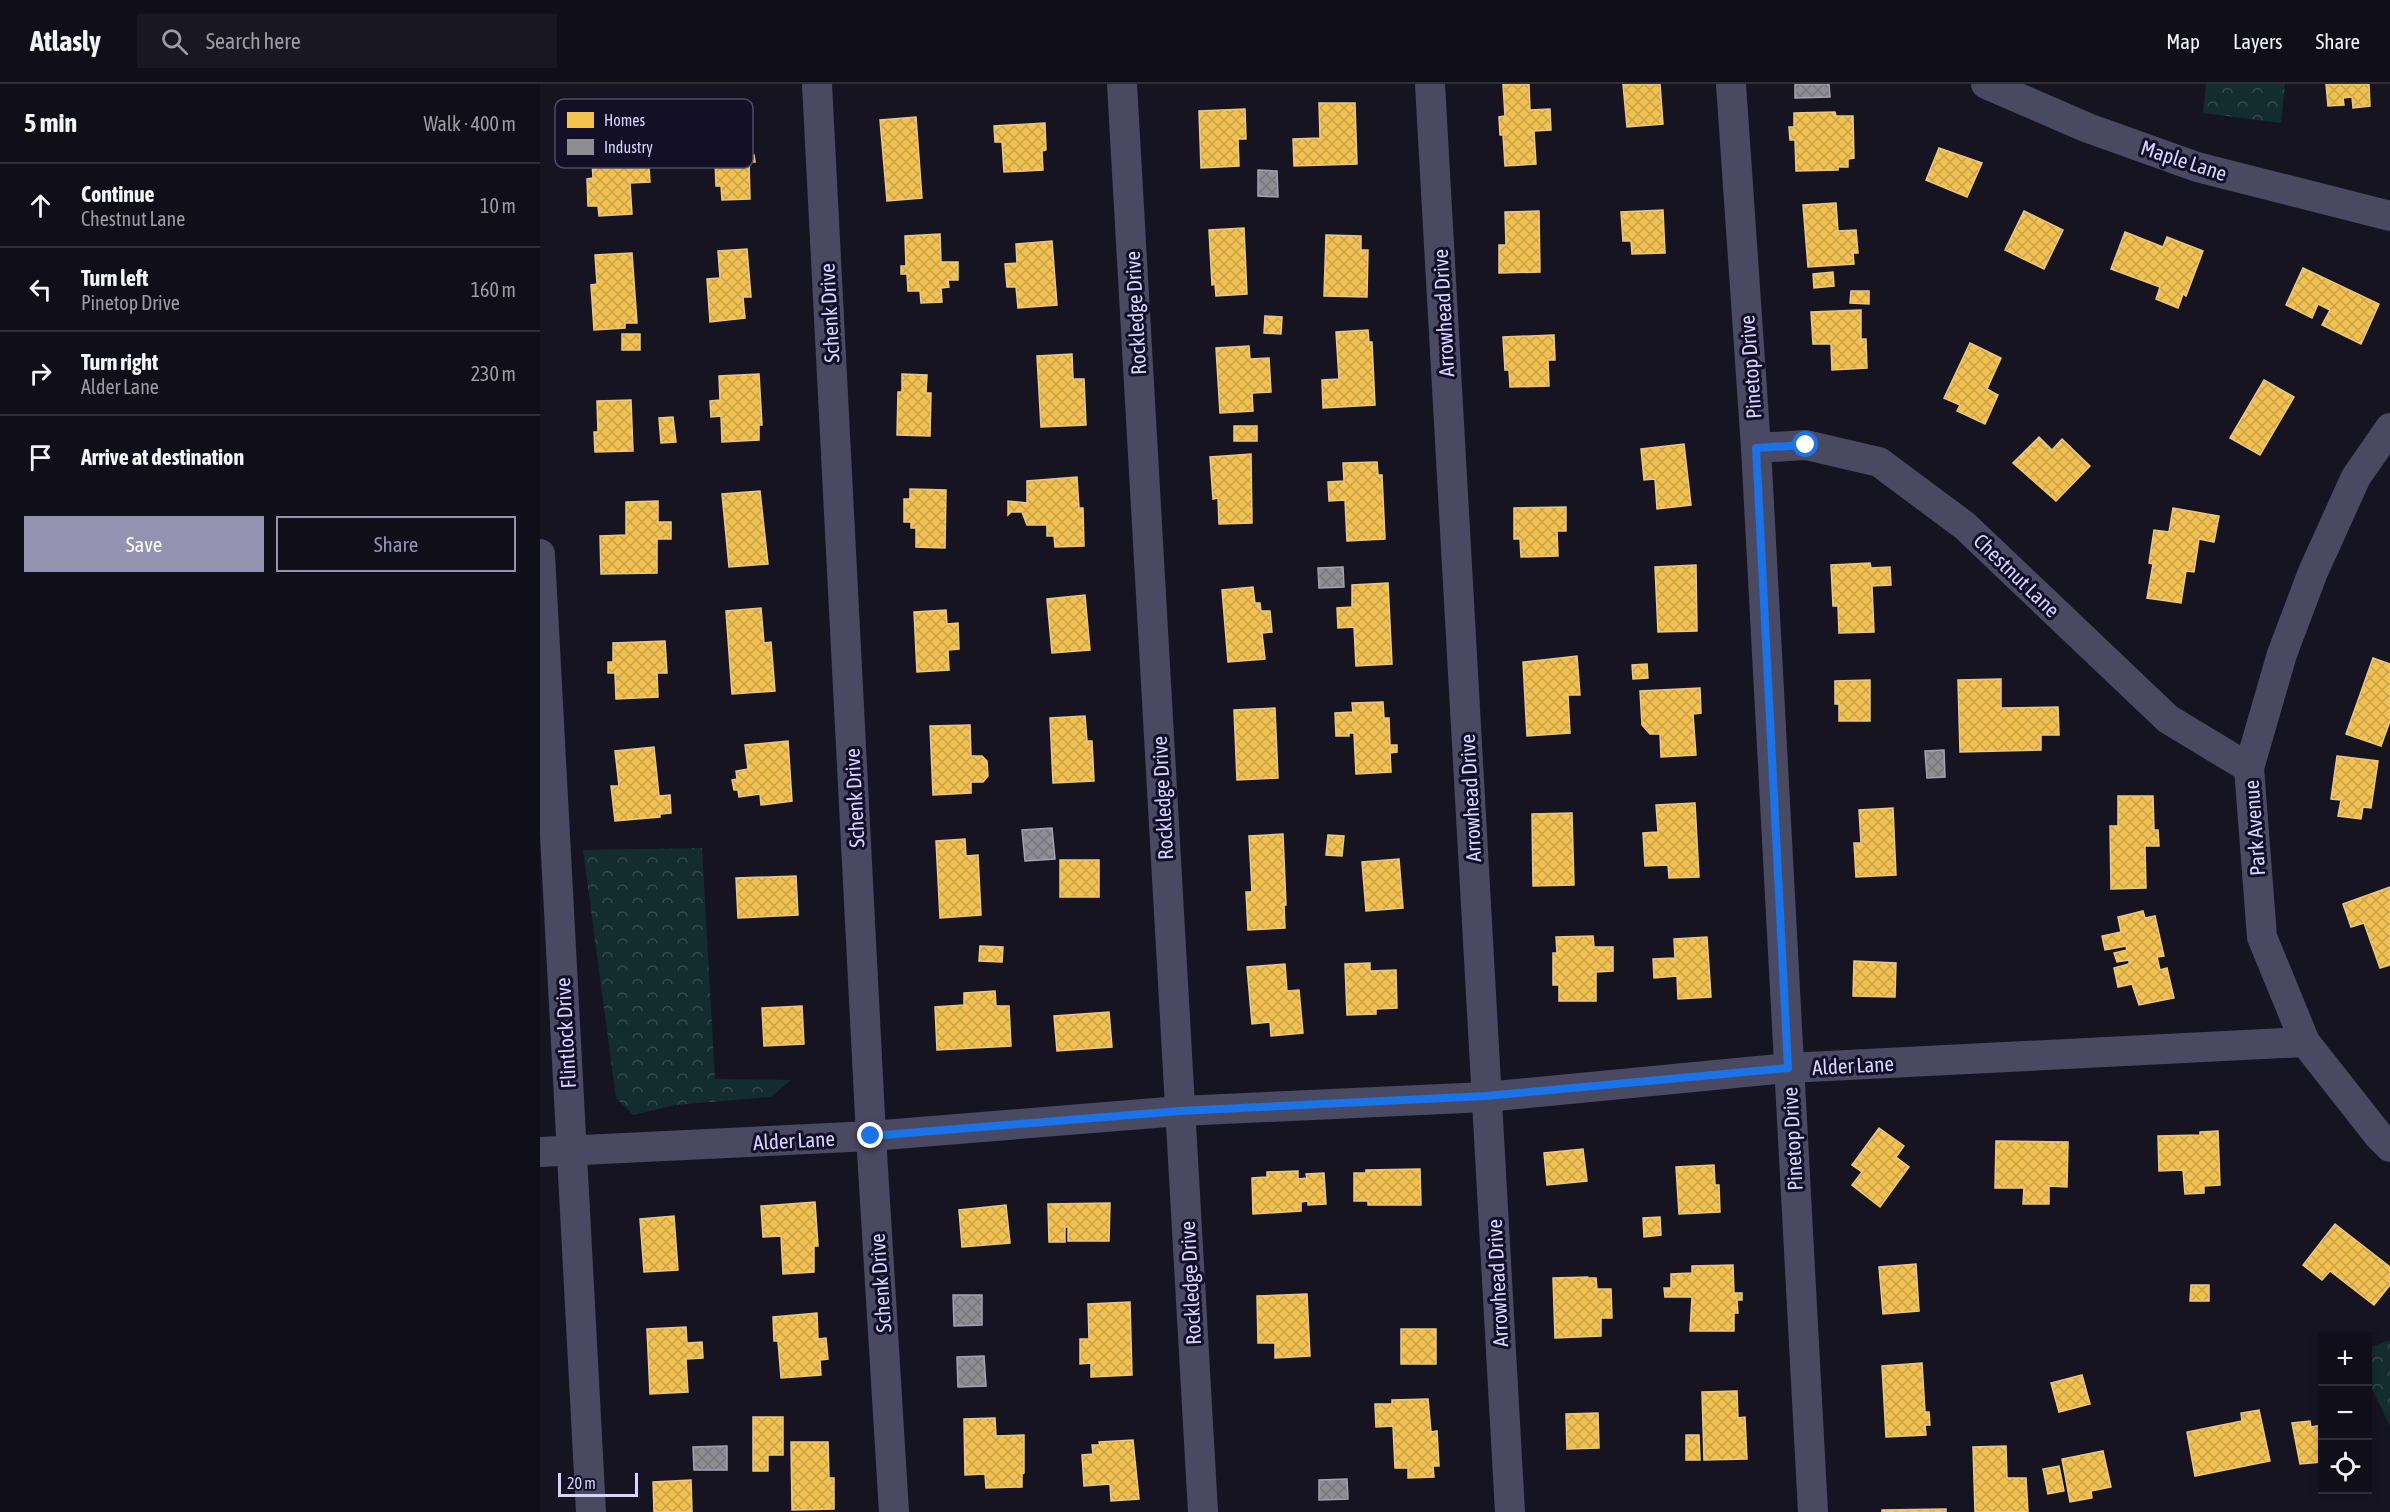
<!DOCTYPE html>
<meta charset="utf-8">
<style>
:root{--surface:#100f19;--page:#191822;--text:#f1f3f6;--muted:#9c9ca2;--line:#302f38;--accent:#9591b1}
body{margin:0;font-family:"Asap Condensed",sans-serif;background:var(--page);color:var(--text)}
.controls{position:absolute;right:18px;bottom:18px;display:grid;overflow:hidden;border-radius:0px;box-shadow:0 3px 9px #0003}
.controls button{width:54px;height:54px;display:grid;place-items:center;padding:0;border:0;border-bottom:2px solid var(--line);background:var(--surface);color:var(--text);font:30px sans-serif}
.scale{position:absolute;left:18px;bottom:15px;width:80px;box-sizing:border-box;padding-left:6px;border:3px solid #d9d4ff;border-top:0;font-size:16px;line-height:21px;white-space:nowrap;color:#d9d4ff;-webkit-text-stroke:4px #130f26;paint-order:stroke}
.stop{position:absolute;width:18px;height:18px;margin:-14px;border:4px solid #1a73e8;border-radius:50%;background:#fff}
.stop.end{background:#1a73e8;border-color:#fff;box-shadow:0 2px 6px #0008}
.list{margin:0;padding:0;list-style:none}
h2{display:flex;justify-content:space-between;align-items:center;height:78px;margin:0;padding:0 24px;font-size:26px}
h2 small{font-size:20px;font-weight:400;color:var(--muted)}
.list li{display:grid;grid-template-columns:39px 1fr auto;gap:18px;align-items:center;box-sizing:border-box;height:84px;padding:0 24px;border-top:2px solid var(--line)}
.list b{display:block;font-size:22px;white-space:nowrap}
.list p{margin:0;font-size:20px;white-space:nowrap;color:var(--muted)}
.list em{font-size:20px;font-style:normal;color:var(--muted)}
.actions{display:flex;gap:12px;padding:18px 24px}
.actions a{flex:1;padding:14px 0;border:2px solid var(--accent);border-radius:0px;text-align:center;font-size:21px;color:var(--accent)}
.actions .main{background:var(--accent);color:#fff}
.icon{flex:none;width:33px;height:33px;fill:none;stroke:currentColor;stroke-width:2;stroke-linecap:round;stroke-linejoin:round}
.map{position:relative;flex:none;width:1850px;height:1428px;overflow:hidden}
header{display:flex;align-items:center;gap:36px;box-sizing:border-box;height:84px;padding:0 30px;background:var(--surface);border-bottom:2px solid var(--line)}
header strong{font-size:28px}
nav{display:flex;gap:33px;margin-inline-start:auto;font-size:21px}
.search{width:420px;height:54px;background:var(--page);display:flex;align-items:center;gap:15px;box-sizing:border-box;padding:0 21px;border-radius:0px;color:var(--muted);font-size:22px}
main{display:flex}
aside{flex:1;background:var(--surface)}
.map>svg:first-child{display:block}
.forest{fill:url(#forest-crowns)}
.homes{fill:url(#homes-cross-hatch);stroke:#eac783;stroke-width:1.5}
.industry{fill:url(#industry-cross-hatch);stroke:#a4a2b3;stroke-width:1.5}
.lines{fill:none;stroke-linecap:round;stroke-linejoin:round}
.minor{stroke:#4a4962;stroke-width:30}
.route{stroke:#1a73e8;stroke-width:8}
.labels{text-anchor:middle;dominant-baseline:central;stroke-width:6;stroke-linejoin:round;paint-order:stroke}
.street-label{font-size:21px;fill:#d9d4ff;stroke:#130f26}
.key{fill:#130f26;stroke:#4e4a67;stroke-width:1.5}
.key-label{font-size:16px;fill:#d9d4ff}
</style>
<header>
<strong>Atlasly</strong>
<div class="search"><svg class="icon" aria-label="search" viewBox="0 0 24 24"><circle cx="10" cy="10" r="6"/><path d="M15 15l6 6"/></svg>Search here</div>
<nav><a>Map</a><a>Layers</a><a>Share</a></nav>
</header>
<main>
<aside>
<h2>5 min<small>Walk · 400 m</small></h2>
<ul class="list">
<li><svg class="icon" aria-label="ahead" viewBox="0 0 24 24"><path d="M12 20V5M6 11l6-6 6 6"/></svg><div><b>Continue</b><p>Chestnut Lane</p></div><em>10 m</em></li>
<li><svg class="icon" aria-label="left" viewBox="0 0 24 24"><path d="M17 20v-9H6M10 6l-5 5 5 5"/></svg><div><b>Turn left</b><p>Pinetop Drive</p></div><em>160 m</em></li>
<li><svg class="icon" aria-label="right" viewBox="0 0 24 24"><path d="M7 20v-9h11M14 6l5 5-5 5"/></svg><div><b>Turn right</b><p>Alder Lane</p></div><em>230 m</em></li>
<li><svg class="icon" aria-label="arrive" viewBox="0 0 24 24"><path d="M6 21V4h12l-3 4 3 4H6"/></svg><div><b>Arrive at destination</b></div></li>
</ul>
<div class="actions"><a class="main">Save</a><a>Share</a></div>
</aside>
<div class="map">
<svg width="1850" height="1428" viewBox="0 0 1850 1428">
<defs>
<pattern id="forest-crowns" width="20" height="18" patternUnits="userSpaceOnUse" patternTransform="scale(1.5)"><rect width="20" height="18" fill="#132c2d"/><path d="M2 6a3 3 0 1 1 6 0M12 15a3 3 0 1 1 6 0" fill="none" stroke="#354a4c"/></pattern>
<pattern id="homes-cross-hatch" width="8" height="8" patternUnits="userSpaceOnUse" patternTransform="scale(1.5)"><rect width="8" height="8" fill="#f2c14e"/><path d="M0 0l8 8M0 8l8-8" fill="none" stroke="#c6a14e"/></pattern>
<pattern id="industry-cross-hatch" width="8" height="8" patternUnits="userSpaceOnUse" patternTransform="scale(1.5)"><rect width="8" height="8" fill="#8d8d92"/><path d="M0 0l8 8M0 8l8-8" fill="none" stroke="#76767d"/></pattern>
</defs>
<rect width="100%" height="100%" fill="#161421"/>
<g class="forest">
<path d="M1666 0H1745L1741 39 1663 29Z"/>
<path d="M162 764 175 995 251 996 231 1013 136 1021 93 1031 76 1014 43 766Z"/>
<path d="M1850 1256V1342L1828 1297V1264Z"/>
</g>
<g class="homes">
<path d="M963 0H989L990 26 1010 25 1011 46 994 47 996 80 965 82 963 51H960L959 33 965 32Z"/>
<path d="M1083 0H1120L1123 40 1087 43Z"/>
<path d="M1786 0H1829L1830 22 1813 24 1812 13 1803 14 1804 21 1788 22Z"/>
<path d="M779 19H815L817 80 754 82 753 55 780 54Z"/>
<path d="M705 25 706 55H698L699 82 661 84 659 27Z"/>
<path d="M1295 28 1296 32H1313L1314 74 1308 75V83H1298V86L1256 87 1255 56H1250L1249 43H1254V29Z"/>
<path d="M376 33 382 114 347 117 340 36Z"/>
<path d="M505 39 506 66 502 67 503 86 464 88 462 58H455L454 42Z"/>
<path d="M207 47 208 71H214L215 78H209L210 115 182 116 181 102H176L174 48Z"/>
<path d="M84 59V71H90L91 84 109 83 110 98 90 99 92 130 59 132 58 122H48L47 95 53 94 51 60Z"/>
<path d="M1399 64 1442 79 1427 113 1386 96Z"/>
<path d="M1296 119 1298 147 1316 146 1318 169H1313L1314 180 1268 183 1263 121Z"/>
<path d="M1123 126 1125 169 1092 170 1091 157H1083L1081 128Z"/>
<path d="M999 127 1000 188 959 189V161H966L965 128Z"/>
<path d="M1484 127 1523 146 1504 185 1465 166Z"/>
<path d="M704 144 707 210 676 212 675 200 672 201 669 146Z"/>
<path d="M1585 148 1623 163 1627 153 1663 167 1646 212 1643 210 1638 224 1616 215 1620 203 1571 185Z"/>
<path d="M400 150 401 178H418V196H408L409 203 401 204 402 218 381 219 380 207H368L367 190H361V182H366L365 152Z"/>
<path d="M786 151 821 152V166H828L827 213 784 212Z"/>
<path d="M512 157 517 221 478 224 476 203H467L465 180 477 179 476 160Z"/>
<path d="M207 165 211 213H203L205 234 170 238 167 195 180 194 178 167Z"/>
<path d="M92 169 97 239H85V244L54 246 51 201 57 200 55 171Z"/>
<path d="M1763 184 1839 220 1821 260 1782 241 1790 226 1778 220 1772 234 1746 221Z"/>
<path d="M1293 188 1294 202 1274 204 1273 190Z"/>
<path d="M1311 207H1329V220L1310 219Z"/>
<path d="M1321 226V255H1326L1327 284 1292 286 1291 260H1273L1271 228Z"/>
<path d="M725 232 742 233 741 250 724 249Z"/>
<path d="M828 246 829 258H832L835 321 783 324 782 296 799 295 796 248Z"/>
<rect x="82" y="250" width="18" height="16"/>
<path d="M1014 251 1015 276H1008L1009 302 970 303 969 286H965L963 253Z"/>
<path d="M1430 259 1461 274 1447 305 1458 311 1445 340 1417 327 1420 321 1404 314Z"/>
<path d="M709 262 710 275 729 274 731 308 712 309 713 327 680 329 676 264Z"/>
<path d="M532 270 533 295H544L546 341 501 343 497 272Z"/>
<path d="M219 290 222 341H219V356L182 358 181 332 171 333 170 317 180 316 179 292Z"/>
<path d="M362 290 387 291 386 309H391L390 352 357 351 358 308H362Z"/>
<path d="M1724 296 1754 313 1720 371 1690 354Z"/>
<path d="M91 316 93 367 55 368 54 348H58L57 317Z"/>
<path d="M133 333 136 358 121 359 119 334Z"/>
<rect x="694" y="342" width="23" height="15"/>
<path d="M1499 353 1512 366 1522 355 1550 382 1516 417 1473 379Z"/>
<path d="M1144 360 1151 421 1117 425 1115 395 1104 396 1101 365Z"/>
<path d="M711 370 712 439 679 440 678 414 673 415 670 373Z"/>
<path d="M837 378 838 391H842L845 455 807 457 805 416 789 417 788 398 804 397 803 379Z"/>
<path d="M537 393 539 424H543L544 462 515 463 514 452H507V441H487L482 428H471L468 431V417L487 419V397Z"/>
<path d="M370 405 406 406 405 464 376 463V444H371V438H364V415H370Z"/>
<path d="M220 407 228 480 189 483 182 410Z"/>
<path d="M118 417V438H131V455H117V489L61 490 60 452 86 451V418Z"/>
<path d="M1026 423V447H1017L1018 472 981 473 980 455H974V424Z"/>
<path d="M1633 424 1679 432 1674 458 1659 455 1654 488 1646 487 1641 519 1607 514 1613 480 1609 479 1614 446 1629 448Z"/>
<path d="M1330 479 1331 484 1350 483 1351 501 1332 502 1334 548 1299 549 1298 522H1293L1291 481Z"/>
<path d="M1156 481 1157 547 1118 548 1115 483Z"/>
<path d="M848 499 852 580 816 582 814 543 798 544 797 524 812 523V501Z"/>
<path d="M713 503 715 519H720L721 527H730L732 548 722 549 725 575 688 578 682 506Z"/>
<path d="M545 511 550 566 512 569 507 515Z"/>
<path d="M221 524 224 559 231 558 235 607 192 610 186 527Z"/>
<path d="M406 526 407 540 418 539 419 565 408 566 409 586 377 588 374 528Z"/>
<path d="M125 557 127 589H117L118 613 76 615 75 589H68V578H73V559Z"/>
<path d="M1037 572 1040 611H1028L1030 649 987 652 983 578Z"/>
<path d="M1833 574 1850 580V637L1841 662 1806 650Z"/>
<path d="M1107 580 1108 594 1093 595 1092 581Z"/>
<path d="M1461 595V624L1518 623 1519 651H1501V666L1420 668 1418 596Z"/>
<path d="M1330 596V637H1299V620H1295V597Z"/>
<path d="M1160 604 1161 629 1153 630 1156 671 1121 673 1120 650H1110L1102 641 1100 607Z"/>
<path d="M843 618 844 634H849L850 661H857V668L850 669 851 688 816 690 814 649H809V652H796L795 629 813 628 812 619Z"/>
<path d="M735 624 738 694 697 696 694 626Z"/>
<path d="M545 632 547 657H552L554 697 513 699 510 634Z"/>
<path d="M430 641 431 672H442L447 677 448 692 443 698H431V709L393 711 390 642Z"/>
<path d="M248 657 252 717 221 721 220 710 199 713 198 706H194L192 696 197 695 196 687 208 685 205 661Z"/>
<path d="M114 663 119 712 130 711 131 729 120 730V733L75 737 71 702H79L75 667Z"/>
<path d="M1797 672 1838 677 1831 724 1823 723 1821 735 1798 732 1801 716 1791 715Z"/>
<path d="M1578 712H1613L1614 746H1618L1619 762H1605L1606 804 1571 805 1570 742H1578Z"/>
<path d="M1155 719 1159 793 1129 794 1128 781 1105 782 1103 749 1118 748 1116 721Z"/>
<path d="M1353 724 1356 791 1316 793 1314 759H1321L1319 726Z"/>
<path d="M1032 729 1034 801 993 802 992 730Z"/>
<path d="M743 750 746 821H744L745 844 708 846 706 808H712L709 752Z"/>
<path d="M788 751 804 752 802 772 786 771Z"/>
<path d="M425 755 426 772 438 771 441 831 400 834 396 757Z"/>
<path d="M859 775 863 824 826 827 822 778Z"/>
<rect x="520" y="776" width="39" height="37"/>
<path d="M256 792 258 831 198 834 196 794Z"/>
<path d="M1850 803V881L1840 884 1824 839 1811 843 1803 820Z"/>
<path d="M1603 827 1605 834 1615 832 1624 872 1617 873 1620 886 1627 884 1634 914 1599 921 1592 900 1578 903 1574 884 1589 880V876L1577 878 1574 869 1587 866 1586 862 1565 866 1562 852 1581 848 1578 833Z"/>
<path d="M1053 852 1054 863H1073V887L1056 888V917H1019V901H1013V869H1017L1016 853Z"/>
<path d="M1167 853 1171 913 1138 915 1137 892 1114 894 1113 875 1135 874 1134 855Z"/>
<path d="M440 862 463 863 462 878 439 877Z"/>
<path d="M1314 877 1356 879 1355 913 1313 912Z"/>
<path d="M830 879V887L856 886 857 924 836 925V930L807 931 805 880Z"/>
<path d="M745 880 747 907 759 906 763 949 731 952 730 938 712 940 707 883Z"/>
<path d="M455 907 456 922H469L471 962 397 966 395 923 424 921V909Z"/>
<path d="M262 922 264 960 224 962 222 924Z"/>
<path d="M569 928 572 963 517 967 514 932Z"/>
<path d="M1339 1044 1364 1062 1356 1073 1369 1083 1340 1123 1312 1101 1322 1088 1312 1081Z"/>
<path d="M1678 1047 1680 1101 1664 1102V1109L1645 1110 1643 1086 1619 1087 1618 1052 1660 1051V1048Z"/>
<path d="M1456 1057 1528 1058 1527 1103 1509 1102V1120H1483L1484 1104H1455Z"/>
<path d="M1043 1065 1047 1097 1007 1101 1004 1069Z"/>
<path d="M1174 1081 1175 1101H1179L1180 1128 1139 1130 1136 1083Z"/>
<path d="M880 1085 881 1121H828V1117H814V1089H826V1086Z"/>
<path d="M758 1087V1095L767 1094 766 1090 784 1089 786 1120 768 1121V1117L761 1118V1127L713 1130 712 1094 727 1093V1088Z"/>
<path d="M275 1118 278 1162H274V1188L243 1190 241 1152 223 1153 221 1122Z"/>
<path d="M570 1119 569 1157H528V1143H525V1158H509L508 1120Z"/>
<path d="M466 1121 470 1159 422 1163 419 1126Z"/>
<path d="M134 1132 138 1186 104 1188 100 1135Z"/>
<path d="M1120 1133 1121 1151 1104 1153 1103 1134Z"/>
<path d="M1795 1140 1850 1183V1201L1834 1221 1790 1187 1782 1196 1763 1181Z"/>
<path d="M1376 1180 1379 1227 1343 1230 1339 1183Z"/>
<path d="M1193 1181 1194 1209H1202V1216H1197L1198 1229H1194V1247H1150L1152 1213H1125L1124 1204H1131V1190L1152 1189V1182Z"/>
<path d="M1047 1193 1046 1194H1056L1057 1205H1071L1072 1234H1061V1252L1015 1254 1013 1194Z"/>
<path d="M1651 1201H1669V1217H1650Z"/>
<path d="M767 1210 770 1272 735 1274V1259H718L717 1212Z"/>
<path d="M590 1218 592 1291 551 1293V1279L540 1280V1255H549L548 1220Z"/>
<path d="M277 1229 278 1255 286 1254 288 1275 280 1276 281 1291 241 1294 238 1257H234L233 1233Z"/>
<path d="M146 1243 147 1259 162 1258 163 1274 146 1275 148 1308 110 1310 107 1245Z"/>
<rect x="861" y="1245" width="35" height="35"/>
<path d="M1382 1279 1385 1328H1389L1390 1341H1385L1386 1351 1346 1353 1342 1282Z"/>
<path d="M1542 1291 1550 1320 1519 1328 1511 1299Z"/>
<path d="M1197 1307 1198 1334 1205 1333 1207 1375 1164 1376 1162 1308Z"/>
<path d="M888 1315 891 1348 897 1347 899 1382H893L894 1393 868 1394V1384H855L853 1342 836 1343 835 1320H852V1316Z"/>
<path d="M1719 1326 1730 1377 1655 1392 1647 1348 1702 1337 1701 1329Z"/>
<path d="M1058 1329 1059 1364 1027 1365 1026 1330Z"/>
<path d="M213 1333H243V1371H228V1387H213Z"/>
<path d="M455 1334 456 1352 484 1351V1389L482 1390V1403L446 1404 445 1390 425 1391 424 1335Z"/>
<path d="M1770 1337 1771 1343 1782 1341V1378L1760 1380 1752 1339Z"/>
<path d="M1146 1351H1159L1160 1376H1146Z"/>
<path d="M593 1356 599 1415 571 1417 570 1400 544 1402 542 1371 553 1370 552 1361H560L559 1358Z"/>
<path d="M251 1358H288L289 1394H294V1425L252 1426Z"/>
<path d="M1466 1362 1467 1394H1486L1488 1428H1435L1433 1363Z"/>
<path d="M1563 1367 1571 1403 1551 1407 1552 1414 1530 1418 1522 1375Z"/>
<path d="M1519 1382 1524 1407 1508 1410 1503 1385Z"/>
<path d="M151 1396 152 1428H114L113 1398Z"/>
<path d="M1406 1425V1428H1342V1426Z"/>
</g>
<g class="industry">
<path d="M1255 0H1289L1290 13 1255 14Z"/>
<path d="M718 86 737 87 738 113 718 112Z"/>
<path d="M803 483 804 503 779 504 778 484Z"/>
<path d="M1404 666 1405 693 1387 694 1385 667Z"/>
<path d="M512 744 515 775 485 777 482 746Z"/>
<path d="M413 1211H442V1241L414 1242Z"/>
<path d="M444 1272 446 1302 418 1303 417 1273Z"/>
<path d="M187 1362V1386H154L153 1363Z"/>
<path d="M807 1395 808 1415 779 1416V1396Z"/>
</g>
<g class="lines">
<g class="minor">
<path d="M277 0 331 1052 354 1428"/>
<path d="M582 0 663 1428"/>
<path d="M890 0 970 1428"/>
<path d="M1191 0 1216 364 1273 1428"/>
<path d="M1446 0 1548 44 1657 83 1850 132"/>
<path d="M1850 344 1816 393 1773 488 1742 570 1709 684 1722 853 1765 958 1839 1052 1850 1063"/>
<path d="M1216 364 1266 361 1339 378 1425 442 1628 635 1709 684"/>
<path d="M0 470 51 1428"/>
<path d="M0 1068 331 1052 640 1027 946 1013 1248 984 1765 958"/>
</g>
</g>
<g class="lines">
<path class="route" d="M331 1052 640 1027 946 1012 1248 984 1216 364 1266 361"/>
</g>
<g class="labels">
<g class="street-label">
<text transform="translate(1644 76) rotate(18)">Maple Lane</text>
<text transform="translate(289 229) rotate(-93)">Schenk Drive</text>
<text transform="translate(595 229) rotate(-93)">Rockledge Drive</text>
<text transform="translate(903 229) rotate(-93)">Arrowhead Drive</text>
<text transform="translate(1210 283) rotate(-94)">Pinetop Drive</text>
<text transform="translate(1477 491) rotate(44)">Chestnut Lane</text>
<text transform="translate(314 714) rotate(-93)">Schenk Drive</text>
<text transform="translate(622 714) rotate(-93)">Rockledge Drive</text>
<text transform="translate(930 714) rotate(-93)">Arrowhead Drive</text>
<text transform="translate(1714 744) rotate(-94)">Park Avenue</text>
<text transform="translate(25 949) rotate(-93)">Flintlock Drive</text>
<text transform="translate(1313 981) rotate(-3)">Alder Lane</text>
<text transform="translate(1252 1055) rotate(-93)">Pinetop Drive</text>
<text transform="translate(254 1056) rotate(-3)">Alder Lane</text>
<text transform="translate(340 1199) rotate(-94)">Schenk Drive</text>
<text transform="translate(650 1199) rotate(-93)">Rockledge Drive</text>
<text transform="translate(957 1199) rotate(-93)">Arrowhead Drive</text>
</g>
</g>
<rect x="15" y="15" width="198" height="69" rx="9" class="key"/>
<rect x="27" y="28" width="27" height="16" fill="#f2c14e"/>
<rect x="27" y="55" width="27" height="16" fill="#8d8d92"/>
<g class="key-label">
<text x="64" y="42">Homes</text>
<text x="64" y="69">Industry</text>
</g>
</svg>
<div class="controls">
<button>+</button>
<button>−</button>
<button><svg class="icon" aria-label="locate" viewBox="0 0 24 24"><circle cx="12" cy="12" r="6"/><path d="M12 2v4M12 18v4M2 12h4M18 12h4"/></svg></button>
</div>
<div class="scale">20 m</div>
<div class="stop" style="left:1266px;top:361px"></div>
<div class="stop end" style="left:331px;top:1052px"></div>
</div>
</main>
